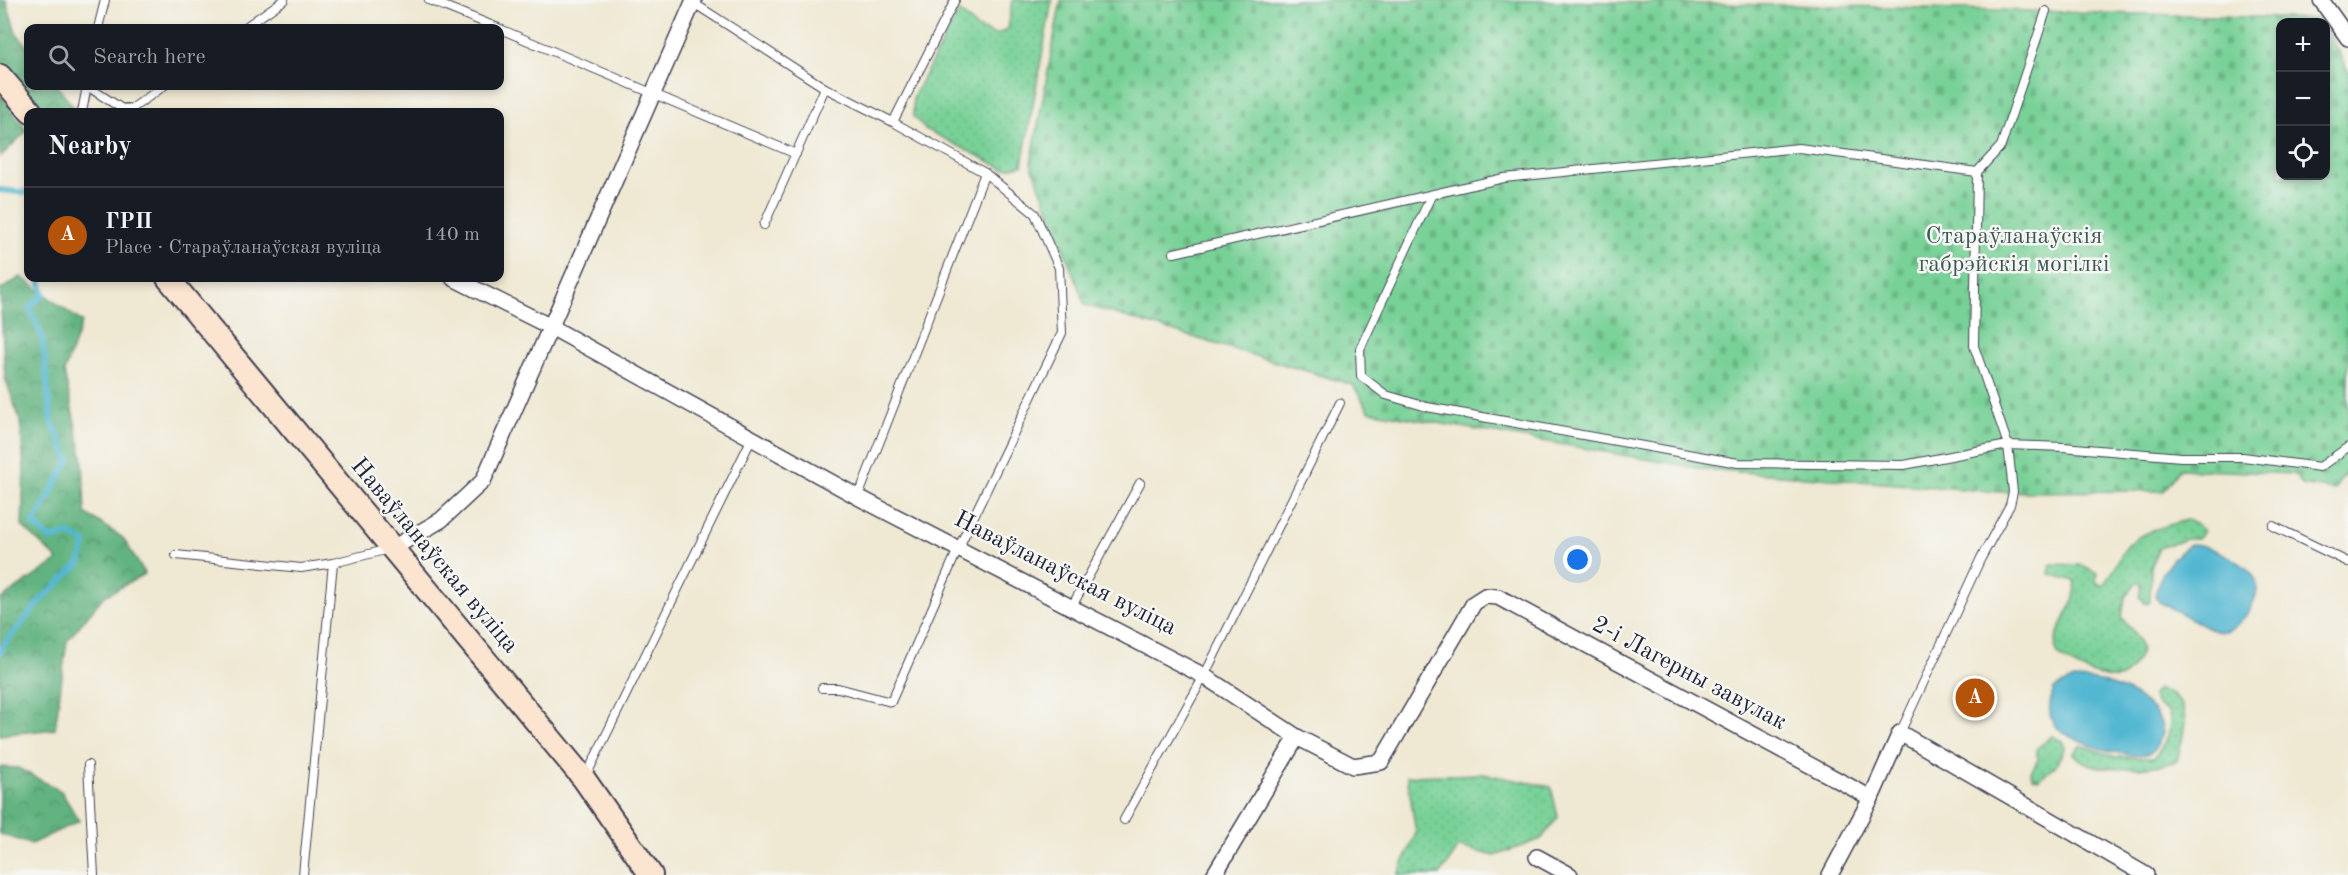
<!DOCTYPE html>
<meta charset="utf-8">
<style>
:root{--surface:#171b24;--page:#242831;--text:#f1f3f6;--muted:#9ea1a6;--line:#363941;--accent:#b45309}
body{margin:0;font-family:"Old Standard TT",serif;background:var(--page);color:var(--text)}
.controls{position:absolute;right:18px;top:18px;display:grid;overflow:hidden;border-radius:12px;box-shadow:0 3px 9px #0003}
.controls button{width:54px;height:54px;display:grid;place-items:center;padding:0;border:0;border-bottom:2px solid var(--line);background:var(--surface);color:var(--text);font:30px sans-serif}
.you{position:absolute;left:1578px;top:560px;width:21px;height:21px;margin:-15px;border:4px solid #fff;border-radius:50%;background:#1a73e8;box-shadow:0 0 0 9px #1a73e833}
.badge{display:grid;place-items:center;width:39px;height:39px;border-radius:50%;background:var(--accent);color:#fff;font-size:20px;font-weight:700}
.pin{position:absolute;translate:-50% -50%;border:3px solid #fff;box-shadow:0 2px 6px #0006}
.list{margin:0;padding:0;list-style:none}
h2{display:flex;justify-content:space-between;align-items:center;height:78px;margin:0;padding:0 24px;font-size:26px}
h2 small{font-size:20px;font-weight:400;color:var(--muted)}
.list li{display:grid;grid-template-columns:39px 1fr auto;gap:18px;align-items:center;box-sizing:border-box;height:96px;padding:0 24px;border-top:2px solid var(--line)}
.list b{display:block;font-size:22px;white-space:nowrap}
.list p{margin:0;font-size:20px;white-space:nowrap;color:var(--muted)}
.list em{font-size:20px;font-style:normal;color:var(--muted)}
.icon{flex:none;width:33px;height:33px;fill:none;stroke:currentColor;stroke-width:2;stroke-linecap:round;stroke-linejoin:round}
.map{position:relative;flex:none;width:2348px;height:875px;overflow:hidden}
.search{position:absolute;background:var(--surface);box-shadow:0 3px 9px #0003;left:24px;top:24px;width:480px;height:66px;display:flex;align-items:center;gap:15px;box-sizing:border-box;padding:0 21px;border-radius:12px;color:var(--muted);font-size:22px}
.panel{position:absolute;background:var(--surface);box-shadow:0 3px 9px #0003;left:24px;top:108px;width:480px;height:174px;border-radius:12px}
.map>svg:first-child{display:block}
.grass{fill:url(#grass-dots);stroke:#4d7a69;stroke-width:1.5}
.forest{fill:url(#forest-crowns);stroke:#426a5e;stroke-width:1.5}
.cemetery{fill:url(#cemetery-stones);stroke:#4d7a69;stroke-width:1.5}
.water{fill:#53b7d1;stroke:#3a6c86;stroke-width:1.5}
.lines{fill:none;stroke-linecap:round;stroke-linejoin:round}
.stream{stroke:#53b7d1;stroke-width:6}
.lane-casing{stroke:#414052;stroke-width:10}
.street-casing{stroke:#414052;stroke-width:18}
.secondary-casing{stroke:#414052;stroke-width:26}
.lane{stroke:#fff;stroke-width:8}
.street{stroke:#fff;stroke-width:15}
.secondary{stroke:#fce5d0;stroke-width:22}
.labels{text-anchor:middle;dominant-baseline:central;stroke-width:5;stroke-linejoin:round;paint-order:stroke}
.park-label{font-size:24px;fill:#3c5757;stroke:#f6f6f2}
.street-label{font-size:24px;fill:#22223b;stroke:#f6f6f2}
</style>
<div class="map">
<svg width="2348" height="875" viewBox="0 0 2348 875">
<defs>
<pattern id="grass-dots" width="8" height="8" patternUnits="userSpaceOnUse" patternTransform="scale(1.5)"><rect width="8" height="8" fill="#78d197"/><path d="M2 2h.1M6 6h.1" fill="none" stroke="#68b383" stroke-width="1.8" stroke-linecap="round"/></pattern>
<pattern id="forest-crowns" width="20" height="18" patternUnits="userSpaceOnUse" patternTransform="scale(1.5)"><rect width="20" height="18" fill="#62b380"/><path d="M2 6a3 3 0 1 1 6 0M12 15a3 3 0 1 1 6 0" fill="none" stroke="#50916a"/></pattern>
<pattern id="cemetery-stones" width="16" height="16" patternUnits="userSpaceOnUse" patternTransform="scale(1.5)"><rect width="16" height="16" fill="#78d197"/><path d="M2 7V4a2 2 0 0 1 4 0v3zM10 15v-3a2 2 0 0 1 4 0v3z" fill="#68b383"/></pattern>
</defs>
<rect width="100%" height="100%" fill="#f6f6f2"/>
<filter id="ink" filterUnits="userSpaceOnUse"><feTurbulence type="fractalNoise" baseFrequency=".0167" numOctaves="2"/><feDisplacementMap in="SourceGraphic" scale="12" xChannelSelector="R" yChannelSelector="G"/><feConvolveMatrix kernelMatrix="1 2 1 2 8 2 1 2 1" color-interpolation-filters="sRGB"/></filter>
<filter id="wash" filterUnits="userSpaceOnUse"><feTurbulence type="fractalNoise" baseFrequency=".008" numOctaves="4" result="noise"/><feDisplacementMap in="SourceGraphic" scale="24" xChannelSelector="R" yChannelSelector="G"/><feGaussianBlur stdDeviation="1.35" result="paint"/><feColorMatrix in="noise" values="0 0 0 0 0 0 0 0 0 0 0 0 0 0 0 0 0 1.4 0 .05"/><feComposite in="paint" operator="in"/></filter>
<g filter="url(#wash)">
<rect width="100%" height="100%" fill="#efe8d2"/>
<g class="grass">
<path d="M1012 0H1052L1022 165 1004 169 925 129 913 116V97L959 11 977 28 996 35 1008 29Z"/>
<path d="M2186 520 2196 523 2204 531 2197 539H2187L2159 548 2151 567 2150 602 2146 604 2140 597 2141 584 2136 583 2125 597 2122 617C2127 625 2137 635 2140 643 2142 651 2139 659 2134 665 2131 669 2126 675 2121 677 2108 683 2060 664 2056 650 2051 631 2080 604 2075 581L2049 574 2051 564 2082 565 2097 573 2096 582 2103 586C2112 576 2116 564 2123 552 2136 531 2164 527 2186 520Z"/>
<path d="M2157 689C2197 699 2184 731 2177 761 2154 769 2088 776 2074 753L2081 745 2116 757 2154 758C2166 743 2173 732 2169 712L2157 705 2152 695Z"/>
<path d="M2052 736 2062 741 2065 747 2056 765 2040 779 2032 778 2031 771 2038 760 2036 749Z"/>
<path d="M1485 774 1551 787 1558 817 1541 839 1495 856 1459 847 1440 875H1398L1416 833 1407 776Z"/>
</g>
<g class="forest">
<path d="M0 0H6L16 32 28 48V86H57L76 110 39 112 0 64Z"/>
<path d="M0 94 27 131 0 157Z"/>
<path d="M21 277 82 322 64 372 83 460 85 513 123 538 145 574 103 597 67 641 55 729 0 735V600L58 560 22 526 24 468 20 421 5 377 0 290Z"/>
<path d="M0 767 18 768 61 791 79 821 31 844 0 834Z"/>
</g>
<path class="cemetery" d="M1061 0H1493L1888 7 2321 19 2323 22H2280V176H2326V28L2348 71V474L2342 477 2334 490 2302 485 2295 474 2180 469 2164 491 2000 492 1703 469 1369 411 1353 385 1085 305 1031 163Z"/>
<g class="water">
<path d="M2192 544C2209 544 2256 566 2257 586 2258 604 2235 639 2213 630L2159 602 2156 597C2155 578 2175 552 2192 544Z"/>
<path d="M2074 679C2106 679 2158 696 2163 732 2160 740 2156 751 2147 754 2127 760 2061 740 2052 721 2047 709 2051 699 2054 689Z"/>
</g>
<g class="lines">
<g class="stream">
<path d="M0 190 28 193"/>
<path d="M0 653 4 645 41 600 80 563 85 543 70 534 50 539 34 524 69 460 51 420 42 336 29 308 43 295 40 278"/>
</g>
</g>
</g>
<g filter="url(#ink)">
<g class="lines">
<g class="lane-casing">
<g id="lane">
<path d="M429 0 498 28"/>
<path d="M692 2 825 88 893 122 985 173 1035 214 1059 268 1062 333 958 549 891 702 838 688H822"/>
<path d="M98 28 105 0"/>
<path d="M244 28 284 0"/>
<path d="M500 29 796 154"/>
<path d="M82 112 87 86 127 112 164 86"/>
<path d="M893 122 955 0"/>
<path d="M1431 196 1360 349 1361 376 1386 395 1427 407 1738 463 1904 465 2008 445 2063 447 2181 457H2243L2320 467 2348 447"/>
<path d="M764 225 825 88"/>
<path d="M1174 253 1504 178 1799 148 1977 172"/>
<path d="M858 497 985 173"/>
<path d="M2273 526 2348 562"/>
<path d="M176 555 301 568 333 563 389 549"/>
<path d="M1071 608 1140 483"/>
<path d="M1900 733 1981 558 2010 505 2013 492 2008 445 1974 346 1977 172 2001 146 2046 11"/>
<path d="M88 765 94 875"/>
<path d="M586 776 752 438"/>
<path d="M1124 820 1204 676 1340 403"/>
<path d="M303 875 333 563"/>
</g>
</g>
<g class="street-casing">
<g id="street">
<path d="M2321 0 2348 38"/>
<path d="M125 112H128"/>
<path d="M453 278 551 327 858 497 1204 676 1297 737 1353 766 1381 762 1474 603 1485 596 1498 597 1871 798"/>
<path d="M393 548 441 520 483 481 694 0"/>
<path d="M1537 857 1570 875"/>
<path d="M1214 875 1297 737"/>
<path d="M1830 875 1871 798 1900 733 2146 875"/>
</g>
</g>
<g class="secondary-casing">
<g id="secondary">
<path d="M0 76 31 112"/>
<path d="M168 278 584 779 651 875"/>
</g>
</g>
<use href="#lane" class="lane"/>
<use href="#street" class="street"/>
<use href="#secondary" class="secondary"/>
</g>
</g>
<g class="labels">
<g class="park-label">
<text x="2014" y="237">Стараўланаўскія<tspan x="2014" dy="28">габрэйскія могілкі</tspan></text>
</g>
<g class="street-label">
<text transform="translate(434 556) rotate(50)">Наваўланаўская вуліца</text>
<text transform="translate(1065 574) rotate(27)">Наваўланаўская вуліца</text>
<text transform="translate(1689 674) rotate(28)">2-і Лагерны завулак</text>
</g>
</g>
</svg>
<div class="controls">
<button>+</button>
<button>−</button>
<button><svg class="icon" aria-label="locate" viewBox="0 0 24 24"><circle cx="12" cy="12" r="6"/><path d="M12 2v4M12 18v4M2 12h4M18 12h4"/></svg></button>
</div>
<div class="you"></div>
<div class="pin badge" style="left:1975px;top:698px">A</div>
<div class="search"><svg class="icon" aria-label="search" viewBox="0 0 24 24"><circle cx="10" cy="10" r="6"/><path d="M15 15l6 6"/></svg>Search here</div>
<section class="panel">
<h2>Nearby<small></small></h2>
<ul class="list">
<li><span class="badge">A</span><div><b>ГРП</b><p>Place · Стараўланаўская вуліца</p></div><em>140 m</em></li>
</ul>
</section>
</div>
